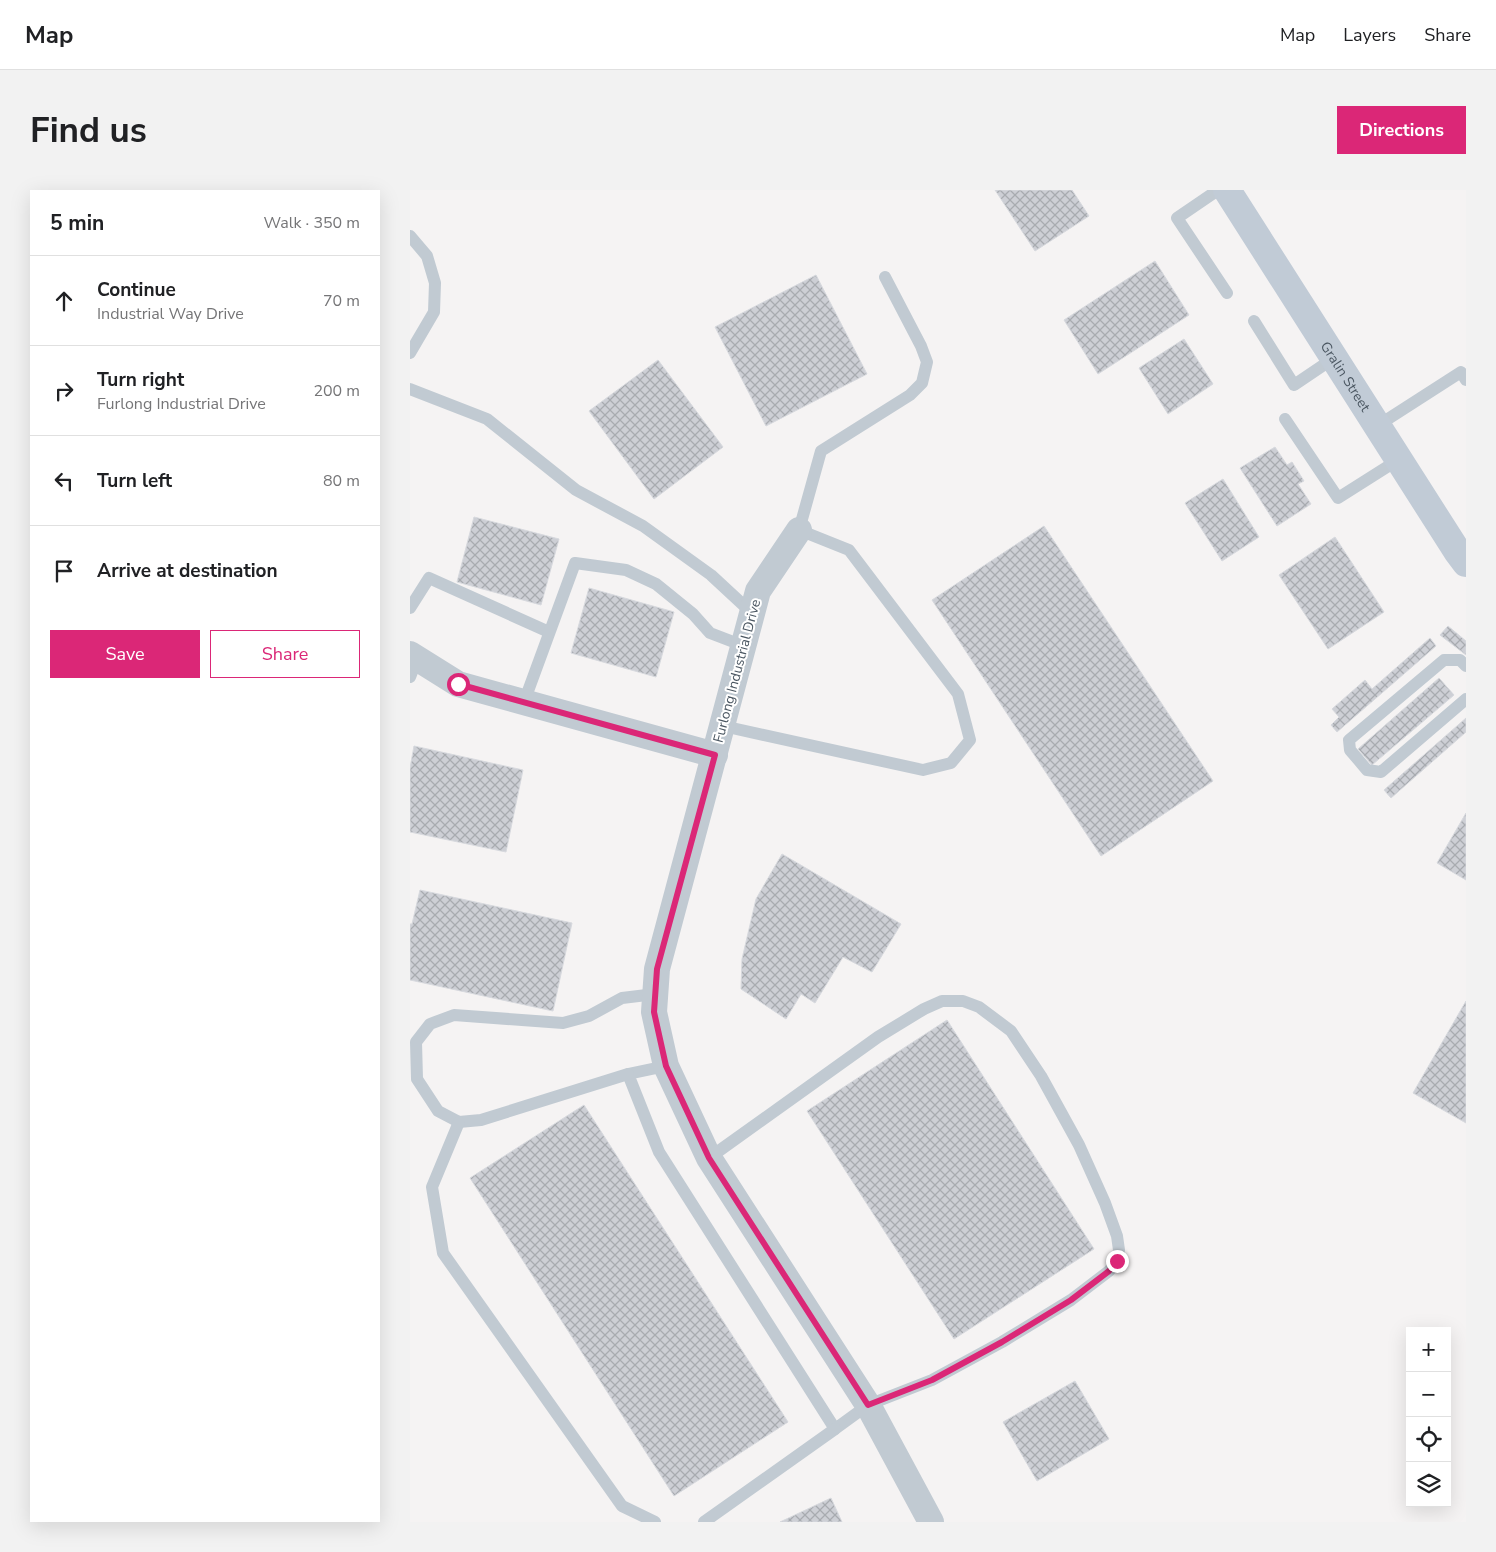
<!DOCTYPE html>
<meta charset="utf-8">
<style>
:root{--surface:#fff;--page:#f2f2f2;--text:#202124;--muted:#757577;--line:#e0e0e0;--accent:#db2777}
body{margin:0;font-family:"Nunito Sans",sans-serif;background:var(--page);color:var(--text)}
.controls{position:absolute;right:15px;bottom:15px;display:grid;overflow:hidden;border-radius:0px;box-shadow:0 5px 20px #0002}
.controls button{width:45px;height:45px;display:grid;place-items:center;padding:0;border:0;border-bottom:1px solid var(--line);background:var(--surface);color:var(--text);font:25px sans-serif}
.stop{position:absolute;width:15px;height:15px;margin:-11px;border:4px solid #db2777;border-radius:50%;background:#fff}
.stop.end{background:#db2777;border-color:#fff;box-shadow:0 1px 5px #0008}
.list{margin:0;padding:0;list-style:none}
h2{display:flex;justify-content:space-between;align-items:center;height:65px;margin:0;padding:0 20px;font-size:21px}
h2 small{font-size:16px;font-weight:400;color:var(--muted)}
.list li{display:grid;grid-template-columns:32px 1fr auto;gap:15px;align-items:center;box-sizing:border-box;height:90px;padding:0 20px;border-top:1px solid var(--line)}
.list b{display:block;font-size:19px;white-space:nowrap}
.list p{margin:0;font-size:16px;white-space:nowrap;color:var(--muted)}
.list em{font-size:16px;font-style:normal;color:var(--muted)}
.actions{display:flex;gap:10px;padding:15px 20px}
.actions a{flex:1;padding:11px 0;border:1px solid var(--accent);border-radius:0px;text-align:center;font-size:18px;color:var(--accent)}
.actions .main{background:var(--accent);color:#fff}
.icon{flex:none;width:28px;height:28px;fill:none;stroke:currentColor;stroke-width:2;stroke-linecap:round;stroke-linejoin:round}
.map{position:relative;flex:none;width:1056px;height:1332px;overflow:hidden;border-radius:0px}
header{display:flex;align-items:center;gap:30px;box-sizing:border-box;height:70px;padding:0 25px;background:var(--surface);border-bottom:1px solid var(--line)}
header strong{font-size:24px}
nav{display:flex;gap:28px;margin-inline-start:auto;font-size:18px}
.intro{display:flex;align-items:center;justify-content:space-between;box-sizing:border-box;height:120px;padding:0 30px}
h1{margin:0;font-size:35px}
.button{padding:12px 22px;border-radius:0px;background:var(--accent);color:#fff;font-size:18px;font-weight:700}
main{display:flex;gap:30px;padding:0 30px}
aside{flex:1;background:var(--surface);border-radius:0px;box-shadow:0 5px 20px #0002}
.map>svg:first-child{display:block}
.building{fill:url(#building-cross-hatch);stroke:#d7d9de}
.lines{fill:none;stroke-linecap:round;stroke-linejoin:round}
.lane{stroke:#c1cad2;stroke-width:12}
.street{stroke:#c1cad2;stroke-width:26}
.secondary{stroke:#c1cbd6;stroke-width:28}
.route{stroke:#db2777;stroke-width:6}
.labels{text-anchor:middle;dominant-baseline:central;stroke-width:4;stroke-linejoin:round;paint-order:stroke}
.street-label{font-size:14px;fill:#4a5661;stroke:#fff}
</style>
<header>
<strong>Map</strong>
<nav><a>Map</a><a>Layers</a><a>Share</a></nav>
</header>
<div class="intro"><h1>Find us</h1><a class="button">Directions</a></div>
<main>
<aside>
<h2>5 min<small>Walk · 350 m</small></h2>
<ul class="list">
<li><svg class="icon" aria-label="ahead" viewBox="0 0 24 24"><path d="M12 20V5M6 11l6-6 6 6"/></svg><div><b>Continue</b><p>Industrial Way Drive</p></div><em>70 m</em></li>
<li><svg class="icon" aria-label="right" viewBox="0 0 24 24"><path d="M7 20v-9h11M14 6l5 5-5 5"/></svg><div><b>Turn right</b><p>Furlong Industrial Drive</p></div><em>200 m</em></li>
<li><svg class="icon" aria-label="left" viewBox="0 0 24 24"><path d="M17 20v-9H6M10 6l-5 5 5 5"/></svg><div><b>Turn left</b></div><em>80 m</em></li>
<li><svg class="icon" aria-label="arrive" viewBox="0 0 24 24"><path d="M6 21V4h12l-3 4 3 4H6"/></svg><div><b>Arrive at destination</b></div></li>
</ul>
<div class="actions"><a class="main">Save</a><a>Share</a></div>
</aside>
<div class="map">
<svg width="1056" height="1332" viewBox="0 0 1056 1332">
<defs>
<pattern id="building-cross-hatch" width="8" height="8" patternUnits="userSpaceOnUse" patternTransform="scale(1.25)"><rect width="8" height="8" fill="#cdcfd5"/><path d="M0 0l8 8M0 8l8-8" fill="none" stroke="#a8abb0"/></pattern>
</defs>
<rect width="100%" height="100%" fill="#f5f3f3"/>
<g class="building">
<path d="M585 0H662L679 26 625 61Z"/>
<path d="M745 71 779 125 688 184 654 130Z"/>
<path d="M406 85 457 184 356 236 305 137Z"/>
<path d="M774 149 803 194 758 224 729 178Z"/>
<path d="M248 170 313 257 244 309 179 221Z"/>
<path d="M865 257 877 275 882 272 894 291 888 294 901 314 867 336 830 278Z"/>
<path d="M813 289 849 347 812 371 775 313Z"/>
<path d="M64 327 149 349 131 415 47 392Z"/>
<path d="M634 336 803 591 691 666 522 410Z"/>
<path d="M925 347 974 422 918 459 869 385Z"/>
<path d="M179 398 264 422 246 487 161 463Z"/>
<path d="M1038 436 1056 451V465L1030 445Z"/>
<path d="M1020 448 1026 456 927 542 921 535 929 527 922 519 955 490 962 499Z"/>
<path d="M1029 488 1044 505 962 575 948 559Z"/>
<path d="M1056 528V542L981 608 974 600Z"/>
<path d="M4 556 113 580 96 662 0 642V578Z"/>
<path d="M1056 623V690L1027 673Z"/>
<path d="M372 664 491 734 462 782 433 767 405 813 391 804 376 829 331 799 332 769 346 709Z"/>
<path d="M10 700 162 733 143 821 0 790V734H2Z"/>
<path d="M1056 811V933L1003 903Z"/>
<path d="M537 830 684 1059 544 1149 397 921Z"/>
<path d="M174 915 378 1232 264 1306 60 988Z"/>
<path d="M665 1191 699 1249 627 1291 593 1232Z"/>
<path d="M421 1308 432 1332H370Z"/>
</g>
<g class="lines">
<g class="lane">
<path d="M808 0 767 28 817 103"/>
<path d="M0 46 17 66 25 93 24 122 0 163"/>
<path d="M844 131 884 195 924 168"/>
<path d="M0 199 77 229 166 300 233 336 301 385 342 423"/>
<path d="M875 229 928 308 988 270"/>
<path d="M967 236 1051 182 1056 190"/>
<path d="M0 418 19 388 139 442"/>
<path d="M1056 476 1050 470H1034L939 550 940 560 957 580 971 582 1056 509"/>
<path d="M0 487 7 469"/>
<path d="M114 512 165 373 216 380 246 394 283 424 300 443 334 456"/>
<path d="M313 536 513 580 541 573 560 550 548 504 439 360 389 340 411 261 500 205 512 193 517 172 511 156 475 87"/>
<path d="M256 876 218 884 249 962 425 1239 458 1215 522 1190 592 1152 661 1110 699 1081 707 1071 709 1060 707 1046 695 1013 669 955 631 886 601 841 569 817 553 811H532L514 819 468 847 299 968"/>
<path d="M218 884 71 930 49 932 28 921 7 889 6 852 20 834 44 825 153 833 179 826 212 808 245 804"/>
<path d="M49 932 22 997 33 1063 212 1316 245 1332"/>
<path d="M294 1332 425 1239"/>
</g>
<g class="street">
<path d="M389 340 348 401 247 779 244 822 256 876 299 968 458 1215 521 1332"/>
<path d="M0 464 48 494 305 565"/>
</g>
<path class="secondary" id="s1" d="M817 0 1047 361 1056 373"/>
</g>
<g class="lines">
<path class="route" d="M48 494 305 565 247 779 244 822 256 876 299 968 458 1215 522 1190 592 1152 661 1110 699 1081 707 1071"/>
</g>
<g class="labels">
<g class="street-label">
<text stroke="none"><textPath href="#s1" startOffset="221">Gralin Street</textPath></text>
<text transform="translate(327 481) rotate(-75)">Furlong Industrial Drive</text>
</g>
</g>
</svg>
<div class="controls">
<button>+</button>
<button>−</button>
<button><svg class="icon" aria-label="locate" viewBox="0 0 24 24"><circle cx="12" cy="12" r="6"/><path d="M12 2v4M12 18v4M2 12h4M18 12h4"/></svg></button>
<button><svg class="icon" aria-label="layers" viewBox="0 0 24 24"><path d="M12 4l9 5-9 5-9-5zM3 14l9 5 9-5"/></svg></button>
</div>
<div class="stop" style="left:48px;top:494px"></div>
<div class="stop end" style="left:707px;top:1071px"></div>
</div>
</main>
